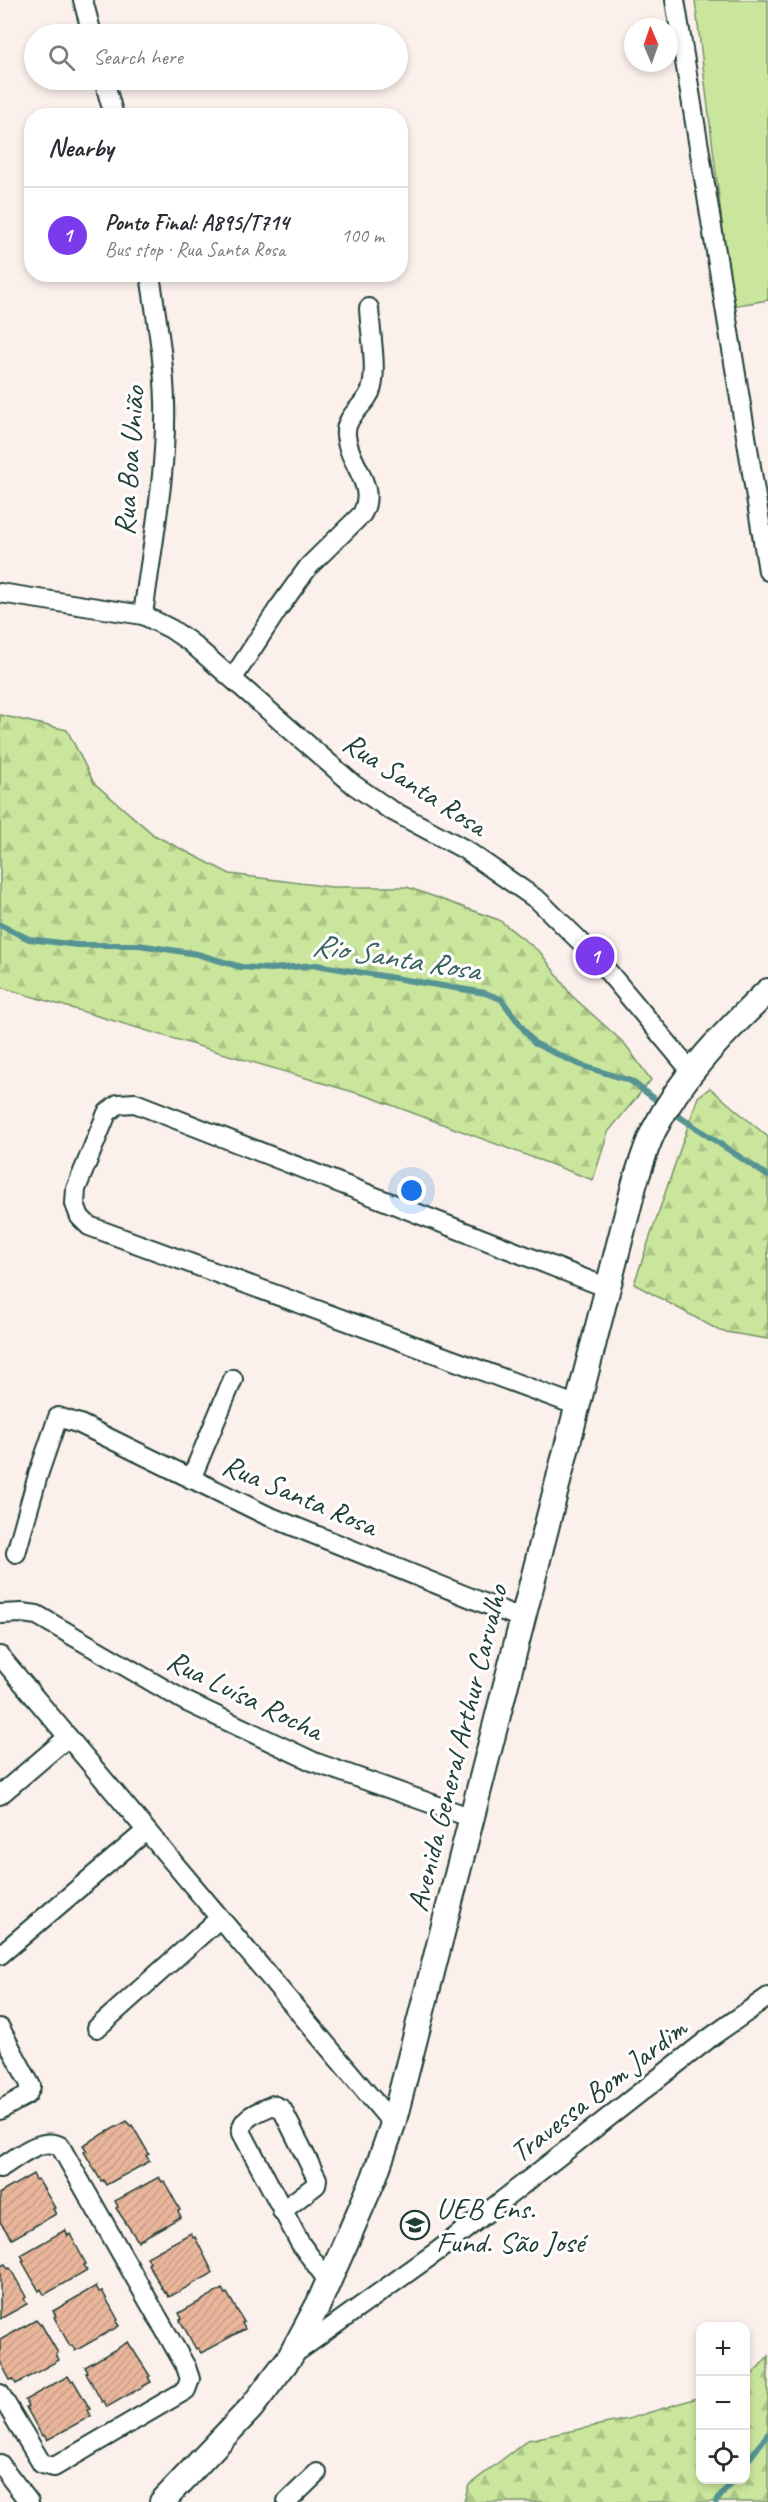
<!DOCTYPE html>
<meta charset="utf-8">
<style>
:root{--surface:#fff;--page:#f7f7f7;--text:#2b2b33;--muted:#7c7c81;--line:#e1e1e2;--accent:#7c3aed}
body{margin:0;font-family:Caveat,sans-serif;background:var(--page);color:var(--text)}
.controls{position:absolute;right:18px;bottom:18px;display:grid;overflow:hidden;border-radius:12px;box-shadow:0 3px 9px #0003}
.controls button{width:54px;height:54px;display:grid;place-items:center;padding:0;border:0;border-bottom:2px solid var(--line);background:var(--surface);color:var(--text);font:30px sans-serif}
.compass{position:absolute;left:624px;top:18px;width:54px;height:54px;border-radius:50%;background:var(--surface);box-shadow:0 3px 9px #0003;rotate:358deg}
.you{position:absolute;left:412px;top:1191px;width:21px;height:21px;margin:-15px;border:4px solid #fff;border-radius:50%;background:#1a73e8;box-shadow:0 0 0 9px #1a73e833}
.badge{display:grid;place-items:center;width:39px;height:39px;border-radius:50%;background:var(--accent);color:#fff;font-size:20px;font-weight:700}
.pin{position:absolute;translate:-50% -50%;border:3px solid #fff;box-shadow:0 2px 6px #0006}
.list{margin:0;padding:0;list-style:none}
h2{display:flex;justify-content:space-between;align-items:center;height:78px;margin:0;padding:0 24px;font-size:26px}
h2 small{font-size:20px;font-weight:400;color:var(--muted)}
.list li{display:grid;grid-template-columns:39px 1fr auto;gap:18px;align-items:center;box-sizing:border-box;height:96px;padding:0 24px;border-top:2px solid var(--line)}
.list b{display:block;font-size:22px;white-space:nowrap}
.list p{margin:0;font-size:20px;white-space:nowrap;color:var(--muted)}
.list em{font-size:20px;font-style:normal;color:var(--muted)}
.icon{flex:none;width:33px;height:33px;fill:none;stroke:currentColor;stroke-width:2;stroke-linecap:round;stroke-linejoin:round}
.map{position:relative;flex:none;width:768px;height:2502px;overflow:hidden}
.search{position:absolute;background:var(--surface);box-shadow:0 3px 9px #0003;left:24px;top:24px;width:384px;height:66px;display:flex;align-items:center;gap:15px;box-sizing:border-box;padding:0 21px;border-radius:33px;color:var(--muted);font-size:22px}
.panel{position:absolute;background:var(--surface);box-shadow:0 3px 9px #0003;left:24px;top:108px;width:384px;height:174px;border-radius:24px}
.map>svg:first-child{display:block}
.green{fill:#cae69c;stroke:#749268;stroke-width:1.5}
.forest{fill:url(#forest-firs);stroke:#749268;stroke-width:1.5}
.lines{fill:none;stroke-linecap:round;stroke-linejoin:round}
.stream{stroke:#569393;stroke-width:6}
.building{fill:url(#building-hatch);stroke:#1f3d34;stroke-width:1.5}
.minor-casing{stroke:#1f3d34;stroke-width:22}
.major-casing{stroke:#1f3d34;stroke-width:28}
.minor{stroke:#fff;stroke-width:18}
.major{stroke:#fff;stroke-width:24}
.labels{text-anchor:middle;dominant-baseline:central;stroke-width:6;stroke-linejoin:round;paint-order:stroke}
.street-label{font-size:30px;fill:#1f3d34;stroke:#fff}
.poi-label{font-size:30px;fill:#1f3d34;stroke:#fff;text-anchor:start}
.water-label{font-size:32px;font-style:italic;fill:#36615c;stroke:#fff}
</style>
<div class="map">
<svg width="768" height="2502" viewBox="0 0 768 2502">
<defs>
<pattern id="forest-firs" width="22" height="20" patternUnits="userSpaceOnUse" patternTransform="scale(1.5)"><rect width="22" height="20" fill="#cae69c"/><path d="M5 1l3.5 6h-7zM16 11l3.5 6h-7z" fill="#adc687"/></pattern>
<pattern id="building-hatch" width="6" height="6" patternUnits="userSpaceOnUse" patternTransform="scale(1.5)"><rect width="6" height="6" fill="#e9b69b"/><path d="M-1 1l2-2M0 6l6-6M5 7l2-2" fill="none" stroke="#c79d86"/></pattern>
</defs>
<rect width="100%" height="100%" fill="#fbf0eb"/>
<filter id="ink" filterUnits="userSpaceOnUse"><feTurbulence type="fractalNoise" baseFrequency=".0167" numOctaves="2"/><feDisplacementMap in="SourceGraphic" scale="12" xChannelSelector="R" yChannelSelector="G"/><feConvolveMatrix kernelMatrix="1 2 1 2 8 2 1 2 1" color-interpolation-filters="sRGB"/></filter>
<g filter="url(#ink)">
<path class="green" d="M695 0H768V300L732 306Z"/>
<g class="forest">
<path d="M0 715 67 730 94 783 154 835 230 874 331 887H407L499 920 541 953 571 995 625 1044 651 1080 608 1132 593 1180 370 1097 0 987Z"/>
<path d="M710 1088 768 1137V1339L720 1331 634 1284 698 1097Z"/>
<path d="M768 2356V2502H464L469 2485 528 2440 628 2419 700 2397V2480H746V2382Z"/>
</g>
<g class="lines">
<g class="stream">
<path d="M0 925 29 939 77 945H139L197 954 241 967 271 969 316 965 485 993 501 999 534 1043 580 1065 631 1081 663 1105"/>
<path d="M671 1111 768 1176"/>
<path d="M746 2463 768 2434"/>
<path d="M716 2502 733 2480"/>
</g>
</g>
<g class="building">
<path d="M127 2121 130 2126 132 2125 149 2154 146 2156 150 2161 106 2185 103 2180 101 2181 84 2152 87 2151 83 2145Z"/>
<path d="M33 2174 36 2180 38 2179 55 2208 53 2209 56 2214 12 2239 0 2222V2193Z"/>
<path d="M159 2177 162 2182 164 2181 180 2210 178 2211 181 2217 138 2241 116 2208 118 2207 115 2201Z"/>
<path d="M65 2230 68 2236 70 2234 86 2264 84 2265 87 2270 44 2295 41 2289 39 2291 22 2261 24 2260 21 2255Z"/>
<path d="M191 2233 194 2238 195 2237 213 2273 169 2297 166 2292 165 2293 148 2264 150 2263 147 2257Z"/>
<path d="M5 2264 8 2269 10 2268 26 2297 24 2299 27 2304 0 2319V2266Z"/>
<path d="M96 2286 99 2292 102 2291 118 2320 116 2321 119 2326 75 2351 72 2345 70 2346 54 2317 56 2316 53 2311Z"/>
<path d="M222 2289 225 2294 227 2293 244 2322 242 2323 245 2329 201 2353 198 2348 196 2349 180 2320 182 2319 179 2313Z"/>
<path d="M36 2320 40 2325 41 2324 58 2353 56 2354 59 2360 16 2384 13 2379 10 2380 0 2361V2340Z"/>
<path d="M128 2342 150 2376 148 2377 151 2382 107 2407 104 2401 102 2402 86 2373 88 2372 85 2367Z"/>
<path d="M68 2376 71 2381 73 2380 90 2409 88 2410 91 2416 47 2440 44 2435 42 2436 26 2407 28 2406 25 2400Z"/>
</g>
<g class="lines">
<g class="minor-casing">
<g id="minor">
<path d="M83 0 92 34"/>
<path d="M675 0 768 571"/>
<path d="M104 80 114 116"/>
<path d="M0 593 143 615 171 629 190 642 354 785 389 809 464 849 539 901 595 956 691 1071"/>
<path d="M143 615C152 545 167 473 165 402 164 359 156 316 150 274"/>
<path d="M233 678 278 609 309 566 362 514C378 485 348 464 346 435 344 415 368 405 372 387 377 365 370 331 369 308"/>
<path d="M578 1406 89 1226 80 1217 75 1204 76 1189 107 1113 118 1104 135 1103 608 1288"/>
<path d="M191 1479 233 1379"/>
<path d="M16 1553 38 1475 58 1417 80 1424 266 1515 523 1619"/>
<path d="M0 1614 22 1613 37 1615 185 1701 314 1762 472 1818"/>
<path d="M0 1656 393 2124"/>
<path d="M0 1795 68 1737"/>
<path d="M0 1955 146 1831"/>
<path d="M0 2028 31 2086 27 2095 0 2110"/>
<path d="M97 2028 220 1918"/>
<path d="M0 2168C17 2158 40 2136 60 2146L186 2367 190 2379 186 2390 54 2467 42 2464 0 2394"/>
<path d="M282 2211 316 2185 317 2179 282 2109 273 2105C261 2111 239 2117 242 2133L300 2243 328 2281"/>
<path d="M294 2354 439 2250 711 2037 768 1997"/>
<path d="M0 2464 29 2502"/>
<path d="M287 2502 317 2473"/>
</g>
</g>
<g class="major-casing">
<path id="major" d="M162 2502 251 2408 290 2357 318 2305 350 2233 374 2178 393 2124 635 1182C641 1165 646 1146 654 1130 682 1075 724 1033 768 991"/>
</g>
<use href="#minor" class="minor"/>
<use href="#major" class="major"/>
</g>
</g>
<defs>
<g id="school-ring" transform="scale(1.5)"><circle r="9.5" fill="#fff" stroke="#1f3d34" stroke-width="1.5"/><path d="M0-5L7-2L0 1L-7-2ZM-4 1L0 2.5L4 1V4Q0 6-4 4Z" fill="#1f3d34"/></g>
</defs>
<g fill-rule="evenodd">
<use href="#school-ring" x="415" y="2225"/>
</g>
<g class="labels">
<g class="street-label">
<text transform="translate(129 461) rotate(-86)">Rua Boa União</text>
<text transform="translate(415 784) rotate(33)">Rua Santa Rosa</text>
<text transform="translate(300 1495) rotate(23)">Rua Santa Rosa</text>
<text transform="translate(245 1695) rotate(26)">Rua Luísa Rocha</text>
<text transform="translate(457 1748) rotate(-76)">Avenida General Arthur Carvalho</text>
<text transform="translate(598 2090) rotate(-38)">Travessa Bom Jardim</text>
</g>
<g class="poi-label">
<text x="436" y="2208">UEB Ens.<tspan x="436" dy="34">Fund. São José</tspan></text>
</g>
<g class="water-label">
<text transform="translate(396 957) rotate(9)">Rio Santa Rosa</text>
</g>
</g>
</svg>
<div class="controls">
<button>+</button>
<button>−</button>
<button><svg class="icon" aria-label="locate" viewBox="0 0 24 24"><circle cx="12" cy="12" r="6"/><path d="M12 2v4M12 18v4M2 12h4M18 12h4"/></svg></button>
</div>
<svg class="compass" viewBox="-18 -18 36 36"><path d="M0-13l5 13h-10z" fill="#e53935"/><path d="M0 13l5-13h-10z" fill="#7c7c81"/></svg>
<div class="you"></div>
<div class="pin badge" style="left:595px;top:956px">1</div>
<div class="search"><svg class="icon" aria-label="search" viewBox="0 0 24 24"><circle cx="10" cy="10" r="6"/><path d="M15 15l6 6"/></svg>Search here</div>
<section class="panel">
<h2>Nearby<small></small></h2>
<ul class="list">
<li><span class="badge">1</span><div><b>Ponto Final: A895/T714</b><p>Bus stop · Rua Santa Rosa</p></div><em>100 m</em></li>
</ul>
</section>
</div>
